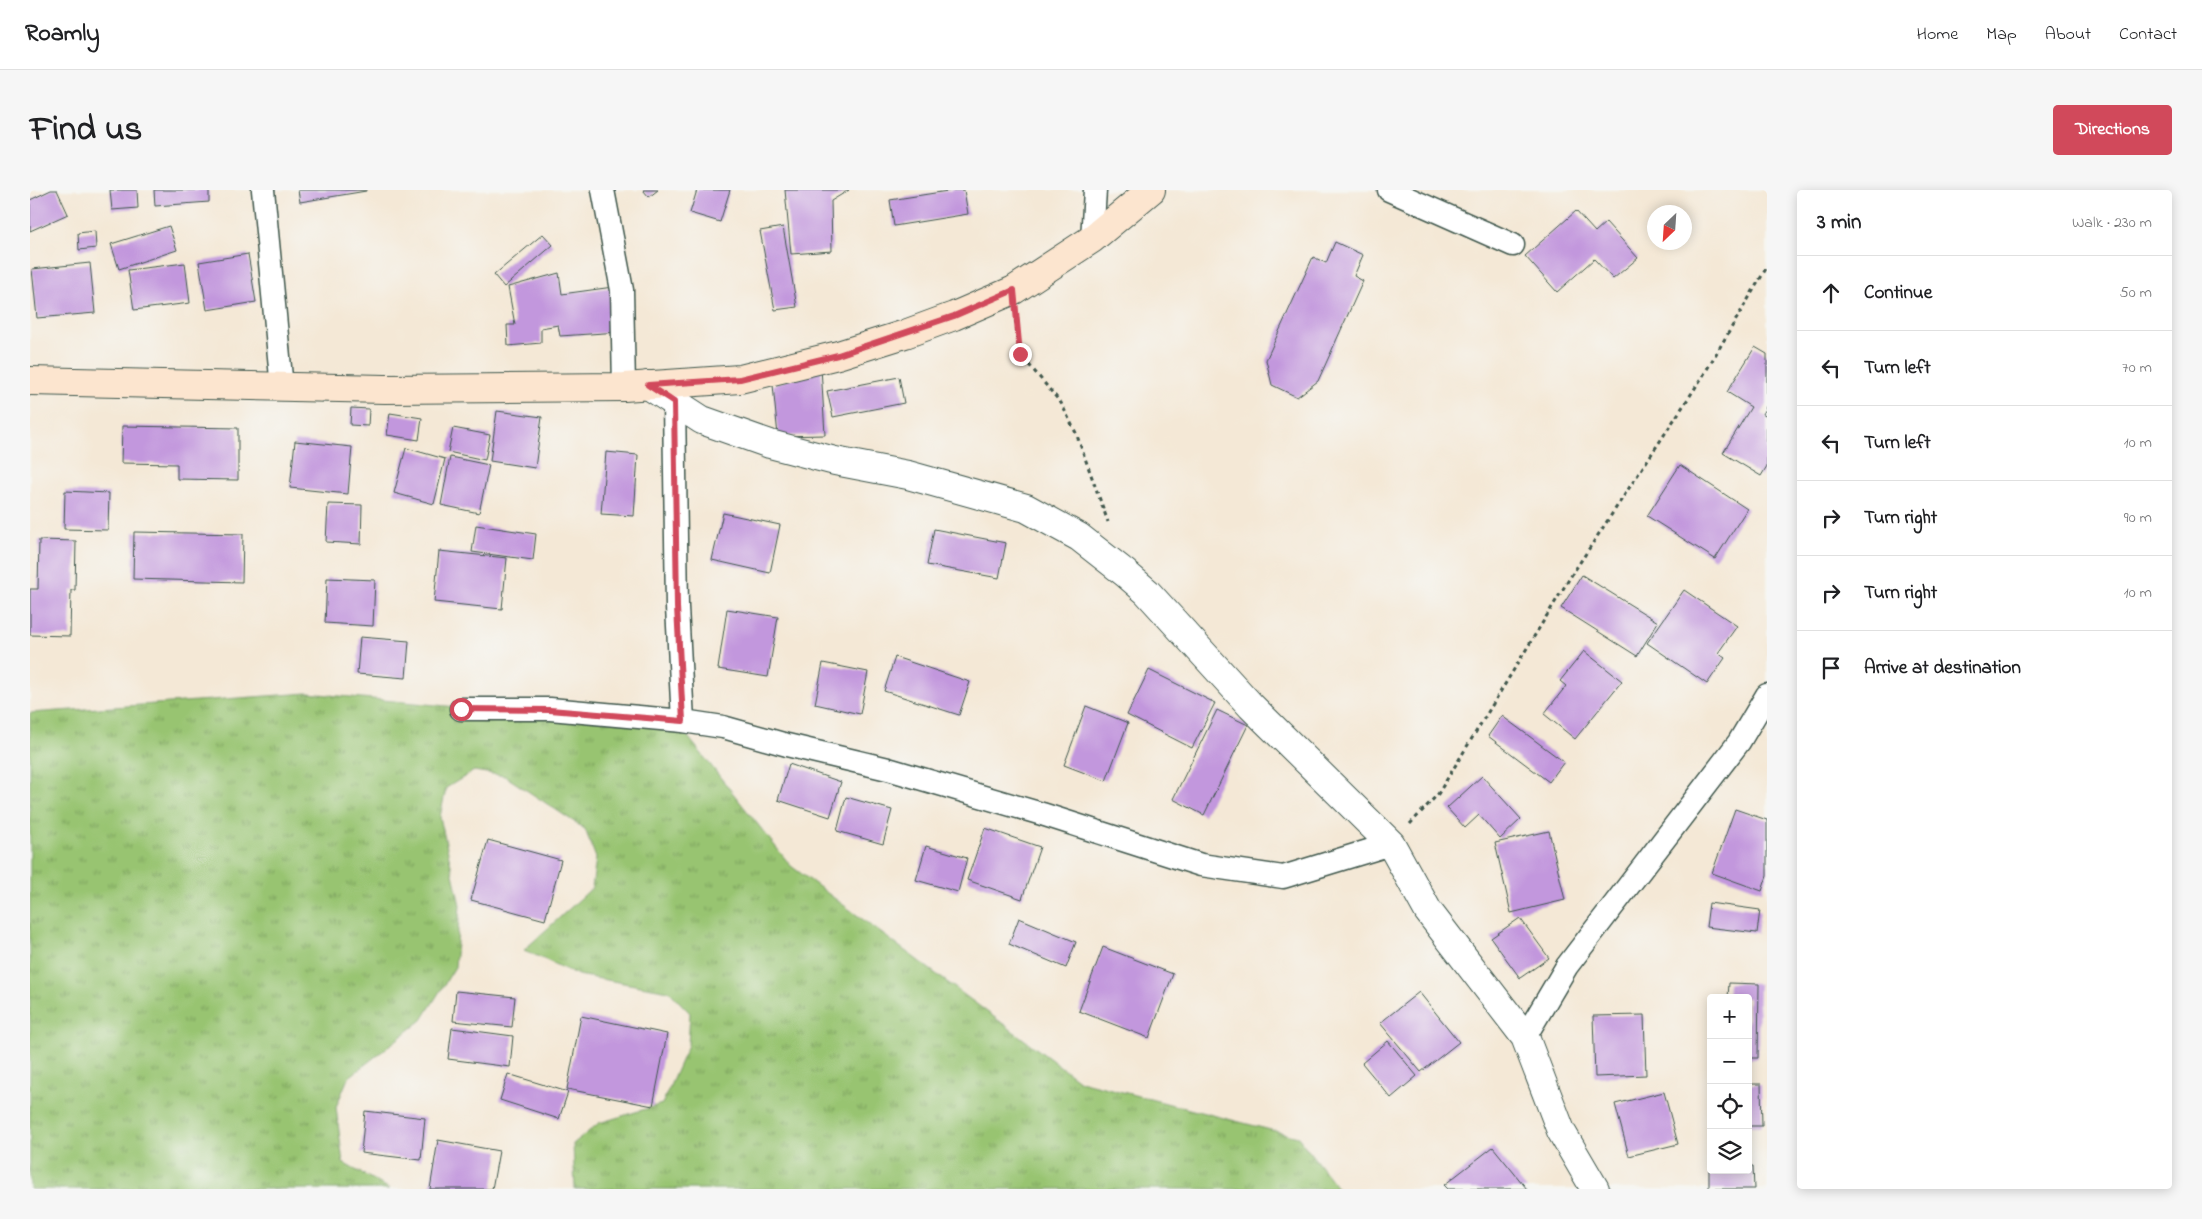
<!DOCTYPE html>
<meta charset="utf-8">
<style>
:root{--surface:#fff;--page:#f6f6f6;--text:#202124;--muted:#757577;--line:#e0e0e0;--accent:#d1495b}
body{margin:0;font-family:"Indie Flower",sans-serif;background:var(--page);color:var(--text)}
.controls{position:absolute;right:15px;bottom:15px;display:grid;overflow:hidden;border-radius:5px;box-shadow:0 2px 12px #0003}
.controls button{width:45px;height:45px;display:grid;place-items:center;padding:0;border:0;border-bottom:1px solid var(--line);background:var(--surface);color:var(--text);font:25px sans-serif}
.compass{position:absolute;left:1617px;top:15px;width:45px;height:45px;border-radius:50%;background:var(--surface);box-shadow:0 2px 12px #0003;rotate:205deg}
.stop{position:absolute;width:15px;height:15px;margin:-11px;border:4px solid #d1495b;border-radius:50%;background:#fff}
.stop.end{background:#d1495b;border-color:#fff;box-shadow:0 1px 5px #0008}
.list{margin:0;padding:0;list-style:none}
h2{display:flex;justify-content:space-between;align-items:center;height:65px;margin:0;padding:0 20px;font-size:21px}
h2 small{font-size:16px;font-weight:400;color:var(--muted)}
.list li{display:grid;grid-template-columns:32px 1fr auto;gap:15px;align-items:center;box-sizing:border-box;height:75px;padding:0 20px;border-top:1px solid var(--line)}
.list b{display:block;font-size:19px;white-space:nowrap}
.list em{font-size:16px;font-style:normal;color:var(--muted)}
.icon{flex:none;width:28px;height:28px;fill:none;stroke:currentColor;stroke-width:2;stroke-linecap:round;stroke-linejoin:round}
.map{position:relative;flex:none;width:1737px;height:999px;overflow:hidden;border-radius:5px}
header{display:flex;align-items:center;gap:30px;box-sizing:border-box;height:70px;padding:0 25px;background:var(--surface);border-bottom:1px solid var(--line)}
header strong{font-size:24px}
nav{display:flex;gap:28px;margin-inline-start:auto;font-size:18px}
.intro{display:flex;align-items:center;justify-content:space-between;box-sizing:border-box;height:120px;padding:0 30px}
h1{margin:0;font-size:35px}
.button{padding:12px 22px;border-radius:5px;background:var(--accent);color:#fff;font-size:18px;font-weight:700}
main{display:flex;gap:30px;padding:0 30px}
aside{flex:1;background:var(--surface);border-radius:5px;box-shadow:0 2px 12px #0003}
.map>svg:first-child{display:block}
.grass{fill:url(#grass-tufts);stroke:#5c8052}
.building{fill:#c297dd}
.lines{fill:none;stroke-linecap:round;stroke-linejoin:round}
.minor-casing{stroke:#3f574c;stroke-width:25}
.tertiary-casing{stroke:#3f574c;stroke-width:30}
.secondary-casing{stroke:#3f574c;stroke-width:30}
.path{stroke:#3f574c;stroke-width:3;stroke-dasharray:4 4;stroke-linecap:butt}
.minor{stroke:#fff;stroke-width:22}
.tertiary{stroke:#fff;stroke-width:28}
.secondary{stroke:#fce5cf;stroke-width:28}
.route{stroke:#d1495b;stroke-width:6}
</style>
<header>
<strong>Roamly</strong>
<nav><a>Home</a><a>Map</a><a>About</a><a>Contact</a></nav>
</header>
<div class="intro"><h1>Find us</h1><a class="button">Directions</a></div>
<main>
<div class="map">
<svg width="1737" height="999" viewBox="0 0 1737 999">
<defs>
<pattern id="grass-tufts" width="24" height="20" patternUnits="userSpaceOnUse" patternTransform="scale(1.25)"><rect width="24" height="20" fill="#98c471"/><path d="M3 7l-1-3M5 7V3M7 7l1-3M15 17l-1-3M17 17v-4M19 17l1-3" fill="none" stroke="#7ba05e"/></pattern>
</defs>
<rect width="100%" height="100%" fill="#f6f6f2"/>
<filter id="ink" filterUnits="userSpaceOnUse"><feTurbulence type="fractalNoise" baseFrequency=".02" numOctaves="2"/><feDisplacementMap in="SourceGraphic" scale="10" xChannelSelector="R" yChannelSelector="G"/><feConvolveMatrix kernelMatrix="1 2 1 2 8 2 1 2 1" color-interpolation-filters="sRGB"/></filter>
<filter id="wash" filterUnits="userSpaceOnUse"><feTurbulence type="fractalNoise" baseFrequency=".0096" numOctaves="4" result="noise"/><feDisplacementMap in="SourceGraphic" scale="20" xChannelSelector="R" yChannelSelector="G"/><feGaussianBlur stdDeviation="1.12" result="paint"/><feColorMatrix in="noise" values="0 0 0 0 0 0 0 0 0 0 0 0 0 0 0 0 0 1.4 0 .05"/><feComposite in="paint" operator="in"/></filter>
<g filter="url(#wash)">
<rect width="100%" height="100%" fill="#f4e8d6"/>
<path class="grass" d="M278 503 651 538 761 676 1050 891 1268 947 1308 999H545L543 954 569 933 632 914 658 855 660 823 639 801 548 785 494 760 562 698 566 668 555 639 475 586 444 581 416 598 410 627 430 715 425 777 392 830 318 888 306 917 313 973 360 999H0V523Z"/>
<g id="blocks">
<g class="building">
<path d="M21 0H27L38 24 0 41V10Z"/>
<path d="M80 0H107L108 18 82 20Z"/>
<path d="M124 0H179V12L125 16Z"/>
<path d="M268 0H336V1L270 12Z"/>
<path d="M613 0H628L619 7Z"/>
<path d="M667 0H700L690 32 660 23Z"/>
<path d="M755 0H819L801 11 802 61 761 64Z"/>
<path d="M924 0H934L938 24 864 36 860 10Z"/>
<path d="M1546 21 1565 42 1576 32 1608 68 1583 89 1564 69 1527 102 1495 66Z"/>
<path d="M139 36 147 60 89 79 81 54Z"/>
<path d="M753 37 767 117 745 120 730 41Z"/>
<path d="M65 41 66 58 49 60 48 43Z"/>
<path d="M513 44 523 55 474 97 464 85Z"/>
<path d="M1305 52 1333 65 1324 86 1333 91 1288 191 1267 207 1242 195 1236 170 1283 67 1296 73Z"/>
<path d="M218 64 226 112 177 120 169 72Z"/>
<path d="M60 73 65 123 7 128 2 79Z"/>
<path d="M155 73 160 113 104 120 98 80Z"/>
<path d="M529 83 532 104 583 97 589 142 530 146 528 135 511 138V153L478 156 477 135H485L478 97Z"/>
<path d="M1725 157 1737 164V215L1732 224 1737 227V276L1731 286 1693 263 1721 217 1697 202Z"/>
<path d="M791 177 795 245 748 246 743 195Z"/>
<path d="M869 187 874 213 803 227 797 201Z"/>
<path d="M321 218 339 219 338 236 320 235Z"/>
<path d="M467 221 512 227 505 278 460 271Z"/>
<path d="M360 223 392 228 389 250 357 245Z"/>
<path d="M92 236 208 238V290L147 289V274L91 273Z"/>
<path d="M423 238 460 245 455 270 418 262Z"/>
<path d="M265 251 322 257 318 304 260 298Z"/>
<path d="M376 258 415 269 404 314 364 303Z"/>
<path d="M576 262 608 265 604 326 571 324Z"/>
<path d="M420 267 459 275 449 323 411 315Z"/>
<path d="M1650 275 1717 319 1685 369 1617 326Z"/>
<path d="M35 301 79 303 78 340 34 339Z"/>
<path d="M298 314 332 315 331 354 296 352Z"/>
<path d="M693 323 750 335 740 383 682 370Z"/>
<path d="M446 335 506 344 503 370 442 362Z"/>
<path d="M904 339 976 353 969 388 897 375Z"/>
<path d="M104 342 213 344 212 392 103 389Z"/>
<path d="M9 350 46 351 45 400H41L40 446 0 445V399H8Z"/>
<path d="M409 361 477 368 472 419 404 412Z"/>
<path d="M1552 385 1628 432 1607 466 1531 418Z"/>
<path d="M297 388 345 390 343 436 295 433Z"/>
<path d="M1654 400 1707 436 1688 463 1695 468 1677 494 1617 453Z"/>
<path d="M697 419 748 427 738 487 688 479Z"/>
<path d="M330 447 379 451 376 488 327 484Z"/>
<path d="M1554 461 1592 491 1545 549 1514 524 1536 496 1530 491Z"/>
<path d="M865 467 940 492 929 525 854 501Z"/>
<path d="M793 473 838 482 830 524 785 514Z"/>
<path d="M1119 480 1185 513 1162 558 1097 525Z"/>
<path d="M1056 516 1098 533 1076 591 1034 575Z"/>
<path d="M1187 520 1218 535 1174 625 1143 609Z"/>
<path d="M1472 526 1534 572 1519 592 1458 546Z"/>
<path d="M759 574 811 592 800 627 748 610Z"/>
<path d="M1452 586 1491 629 1470 649 1449 625 1435 638 1417 618Z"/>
<path d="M816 607 862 620 853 654 807 641Z"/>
<path d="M1705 619 1737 630V686L1732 701 1682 683Z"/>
<path d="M955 638 1010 657 992 709 937 690Z"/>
<path d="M1519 641 1535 710 1481 723 1465 653Z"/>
<path d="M458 650 531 670 515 730 441 710Z"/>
<path d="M896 656 937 668 928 702 886 690Z"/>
<path d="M1679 713 1730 720 1727 743 1676 737Z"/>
<path d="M989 728 1046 752 1036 778 979 754Z"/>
<path d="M1490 728 1519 768 1490 788 1461 748Z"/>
<path d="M1073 757 1143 784 1119 848 1049 821Z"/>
<path d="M1699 793 1729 794 1728 868H1718V808H1698Z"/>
<path d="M426 801 485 807 482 837 423 831Z"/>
<path d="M1389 802 1429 852 1391 882 1350 833Z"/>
<path d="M1614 825 1616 885 1565 887 1563 826Z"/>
<path d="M551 826 637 844 623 916 537 899Z"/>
<path d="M422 838 483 846 480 877 418 869Z"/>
<path d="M1358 851 1387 886 1361 908 1332 873Z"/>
<path d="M478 884 538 902 529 929 470 910Z"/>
<path d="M1718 894H1731L1732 936H1718Z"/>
<path d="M1634 902 1648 954 1599 966 1585 914Z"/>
<path d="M335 921 395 928 391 970 331 963Z"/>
<path d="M408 950 469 961 462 999H400Z"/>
<path d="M1463 957 1497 999H1418L1414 995Z"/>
<path d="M1718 976H1723L1724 999H1679V980H1718Z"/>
</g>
</g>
</g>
<g filter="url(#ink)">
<use href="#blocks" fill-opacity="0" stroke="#3f574c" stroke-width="1"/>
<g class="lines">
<g class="minor-casing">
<g id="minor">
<path d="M233 0 252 198"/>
<path d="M573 0 592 100 594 197"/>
<path d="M1359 0 1483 55"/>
<path d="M1062 49 1065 0"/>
<path d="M644 212 647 417 653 531"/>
<path d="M431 519H520L653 531 693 537 757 555 858 579 1012 624 1171 675 1253 687 1361 654"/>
<path d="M1495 847 1537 776 1709 552 1737 505"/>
</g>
</g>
<g class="tertiary-casing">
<path id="tertiary" d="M618 195 672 230 740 254 805 271 878 285 996 318 1049 347 1095 383 1117 402 1221 516 1361 654 1398 721 1495 847 1531 941 1565 999"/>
</g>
<g class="secondary-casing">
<path id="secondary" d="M0 191 355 199 594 197 710 189 808 165 875 144 924 126 984 100 1062 49 1121 0"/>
</g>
<g class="path">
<path d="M986 130 990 164 1031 213 1046 243 1078 332"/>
<path d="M1380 634 1408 604 1541 386 1673 186 1737 77"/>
</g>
<use href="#minor" class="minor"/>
<use href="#tertiary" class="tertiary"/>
<use href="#secondary" class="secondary"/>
</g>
</g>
<g class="lines" filter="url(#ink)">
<path class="route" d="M431 519 520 520 653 531 647 417 644 212 618 195 710 189 808 165 924 126 984 100 990 164"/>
</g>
</svg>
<div class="controls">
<button>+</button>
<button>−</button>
<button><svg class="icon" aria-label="locate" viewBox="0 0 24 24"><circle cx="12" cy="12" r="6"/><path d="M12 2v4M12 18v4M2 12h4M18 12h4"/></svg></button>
<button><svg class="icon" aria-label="layers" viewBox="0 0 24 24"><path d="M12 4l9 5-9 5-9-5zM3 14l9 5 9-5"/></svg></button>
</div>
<svg class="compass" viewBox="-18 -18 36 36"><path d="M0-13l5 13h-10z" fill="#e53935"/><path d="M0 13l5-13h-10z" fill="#757577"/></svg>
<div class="stop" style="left:431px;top:519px"></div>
<div class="stop end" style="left:990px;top:164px"></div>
</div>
<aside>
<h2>3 min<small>Walk · 230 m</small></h2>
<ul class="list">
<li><svg class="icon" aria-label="ahead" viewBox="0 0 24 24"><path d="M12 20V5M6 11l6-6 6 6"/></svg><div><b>Continue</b></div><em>50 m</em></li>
<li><svg class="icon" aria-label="left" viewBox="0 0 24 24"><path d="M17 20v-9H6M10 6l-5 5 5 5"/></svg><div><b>Turn left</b></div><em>70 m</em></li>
<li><svg class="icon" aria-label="left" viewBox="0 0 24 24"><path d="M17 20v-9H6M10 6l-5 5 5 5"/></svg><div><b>Turn left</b></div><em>10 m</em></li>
<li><svg class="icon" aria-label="right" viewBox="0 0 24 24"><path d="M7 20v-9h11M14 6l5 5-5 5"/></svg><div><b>Turn right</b></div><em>90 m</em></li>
<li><svg class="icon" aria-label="right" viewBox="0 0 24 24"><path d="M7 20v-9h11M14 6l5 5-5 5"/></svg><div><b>Turn right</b></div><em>10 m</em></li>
<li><svg class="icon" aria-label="arrive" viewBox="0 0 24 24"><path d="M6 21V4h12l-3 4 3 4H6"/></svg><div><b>Arrive at destination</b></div></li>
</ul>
</aside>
</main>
